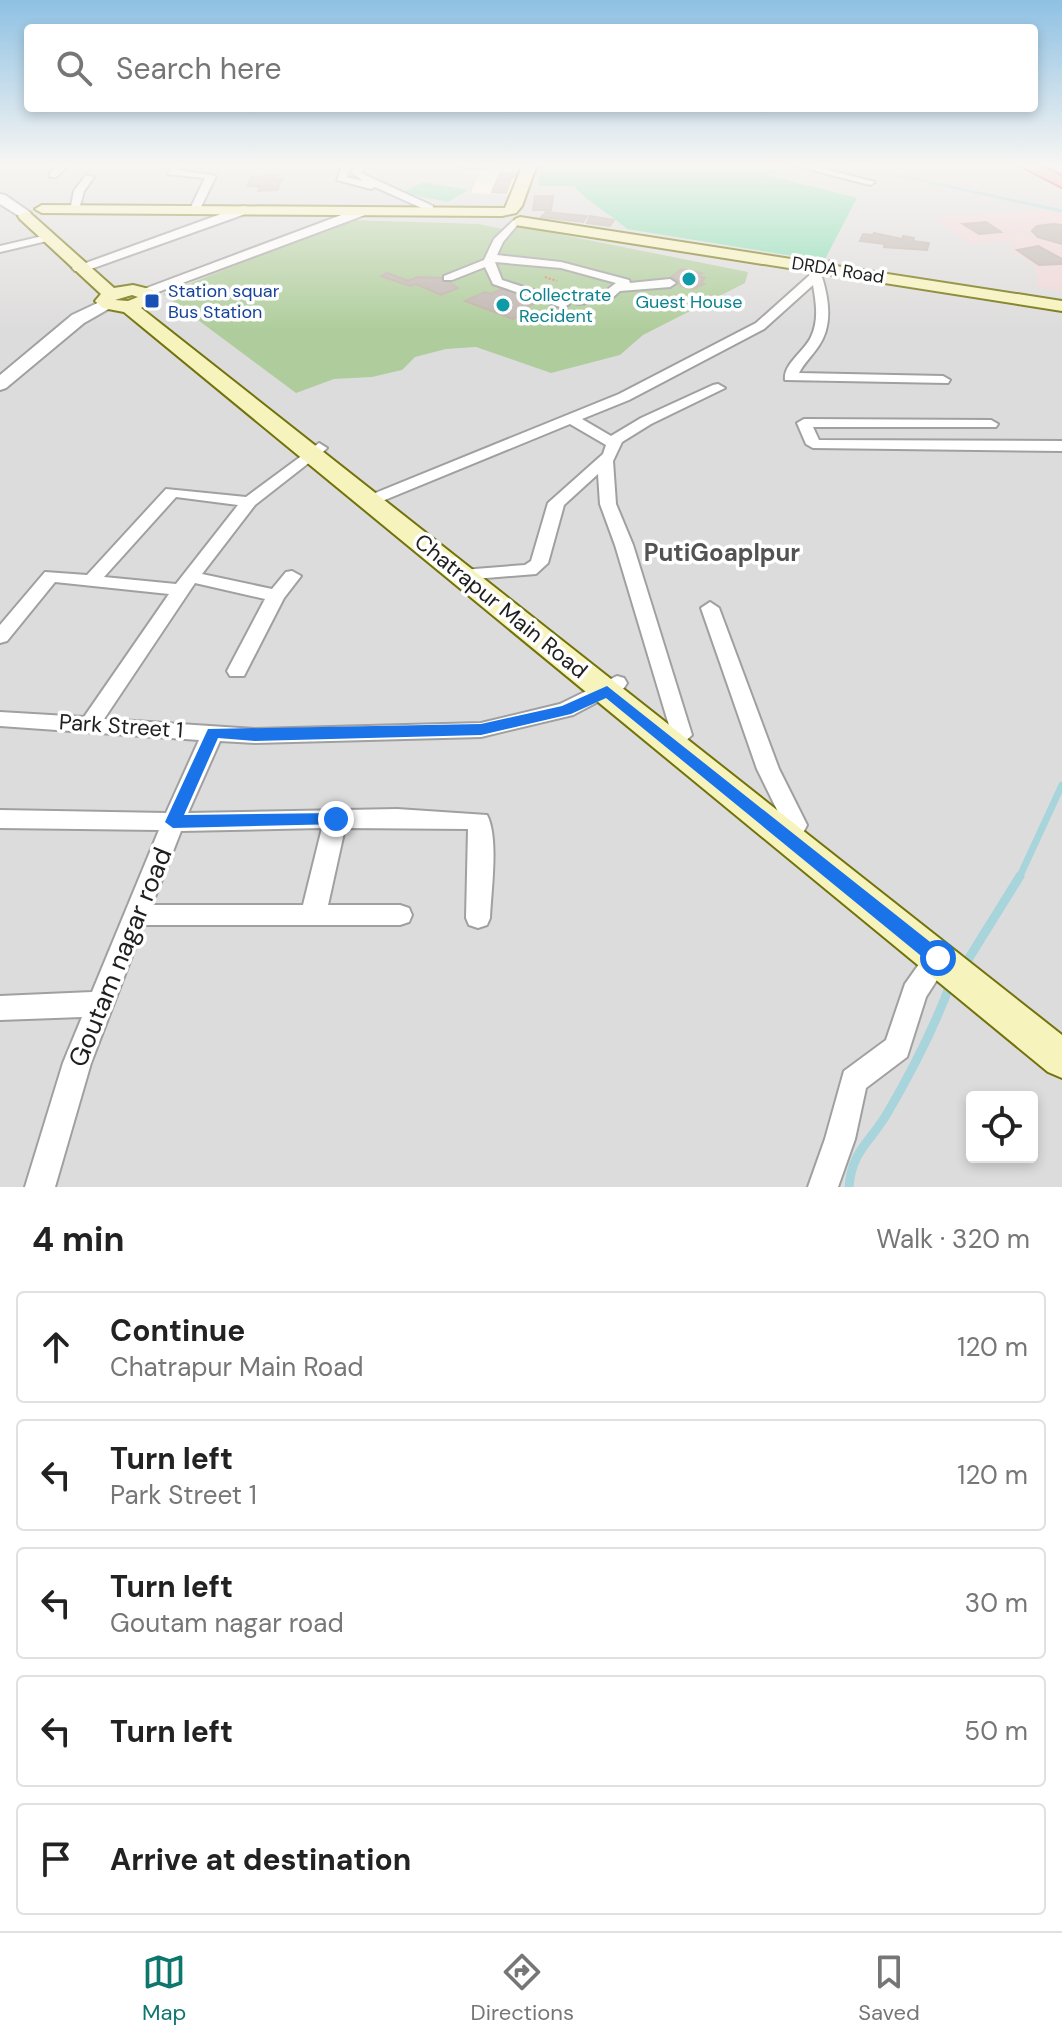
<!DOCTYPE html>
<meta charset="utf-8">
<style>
:root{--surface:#fff;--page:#f2f2f2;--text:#222;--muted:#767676;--line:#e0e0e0;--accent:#0f766e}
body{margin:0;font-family:"DM Sans",sans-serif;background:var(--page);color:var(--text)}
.controls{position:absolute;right:24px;bottom:24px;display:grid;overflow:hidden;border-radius:8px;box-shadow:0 4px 12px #0003}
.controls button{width:72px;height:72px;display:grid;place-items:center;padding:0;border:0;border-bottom:2px solid var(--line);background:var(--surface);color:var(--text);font:40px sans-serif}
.stop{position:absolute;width:24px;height:24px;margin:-18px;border:6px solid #1a73e8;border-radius:50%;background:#fff}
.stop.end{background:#1a73e8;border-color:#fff;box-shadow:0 2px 8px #0008}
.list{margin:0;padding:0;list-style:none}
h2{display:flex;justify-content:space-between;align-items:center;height:104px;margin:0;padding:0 32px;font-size:34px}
h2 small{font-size:26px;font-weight:400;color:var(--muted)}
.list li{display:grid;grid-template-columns:52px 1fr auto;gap:24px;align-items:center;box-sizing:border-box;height:112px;margin:0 16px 16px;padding:0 16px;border:2px solid var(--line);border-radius:8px}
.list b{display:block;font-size:30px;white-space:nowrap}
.list p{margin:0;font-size:26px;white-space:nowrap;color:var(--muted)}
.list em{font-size:26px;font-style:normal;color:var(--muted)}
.icon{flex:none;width:44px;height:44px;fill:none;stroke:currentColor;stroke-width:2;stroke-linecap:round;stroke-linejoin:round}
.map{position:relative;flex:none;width:1062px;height:1187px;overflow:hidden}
.search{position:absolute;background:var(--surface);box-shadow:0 4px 12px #0003;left:24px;right:24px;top:24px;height:88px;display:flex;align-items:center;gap:20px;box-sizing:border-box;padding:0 28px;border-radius:8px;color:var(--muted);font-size:30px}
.sheet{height:744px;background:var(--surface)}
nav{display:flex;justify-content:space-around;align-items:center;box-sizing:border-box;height:112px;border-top:2px solid var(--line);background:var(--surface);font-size:22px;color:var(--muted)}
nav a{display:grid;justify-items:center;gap:4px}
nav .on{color:var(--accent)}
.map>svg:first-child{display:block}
.residential{fill:#dddcdc;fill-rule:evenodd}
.commercial{fill:#efd5d7}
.education{fill:#fefae0}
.forest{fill:#afcd9c}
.pitch{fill:#87dbb1}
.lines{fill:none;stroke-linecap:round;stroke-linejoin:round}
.stream-far2{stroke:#a8d5db;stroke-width:3}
.stream-far1{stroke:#a8d5db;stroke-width:7}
.stream{stroke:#a8d5db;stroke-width:9}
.building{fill:#c0b6b2;stroke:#c0b0a8;stroke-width:2}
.minor-casing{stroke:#a0a0a0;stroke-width:4}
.tertiary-casing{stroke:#a0a0a0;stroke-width:4}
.secondary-casing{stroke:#71720a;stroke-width:4}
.trunk-casing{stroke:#d32c77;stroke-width:4}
.path{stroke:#f47272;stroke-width:2;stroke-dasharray:2 2;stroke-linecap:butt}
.minor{fill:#fff;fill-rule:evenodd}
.tertiary{fill:#fff;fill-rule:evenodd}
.secondary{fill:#f7f3bc;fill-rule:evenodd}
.trunk{fill:#eeaca5;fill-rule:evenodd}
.route{fill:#1a73e8}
.culture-dot{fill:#0f9aa8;stroke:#fff;stroke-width:3}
.transit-dot{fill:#1a4fb4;stroke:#fff;stroke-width:3}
.labels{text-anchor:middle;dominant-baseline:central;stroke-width:7;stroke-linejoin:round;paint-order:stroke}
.far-street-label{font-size:18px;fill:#1f1f1f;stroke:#fff}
.far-transit-label{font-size:18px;fill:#164399;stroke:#fff;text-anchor:start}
.far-culture-label{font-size:18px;fill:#0d838f;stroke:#fff;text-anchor:start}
.street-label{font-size:22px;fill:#1f1f1f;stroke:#fff}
.neighbourhood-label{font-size:24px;font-weight:bold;fill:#525252;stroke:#fff}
.near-street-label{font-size:26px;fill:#1f1f1f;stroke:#fff}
</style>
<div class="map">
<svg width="1062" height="1187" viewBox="0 0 1062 1187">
<rect width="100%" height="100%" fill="#efebe5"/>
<path class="residential" d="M0 164H1062V1187H0ZM972 1097H1032V1157H972Z"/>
<path class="commercial" d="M1051 210 1062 213V291L1038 288 1035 265 1005 248 1019 247 1010 241 970 244 934 218Z"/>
<path class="education" d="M483 166 524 167 514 195 471 193Z"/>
<path class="forest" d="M350 220 479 224 513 231 518 226 748 272 745 283 643 335 620 355 551 373 476 347 446 349 415 357 402 370 372 377 334 379 296 393 163 294Z"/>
<g class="pitch">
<path d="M541 164H788L772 176 857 198 824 261 627 229C612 215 584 200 574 186H538Z"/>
<path d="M423 182 468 190 448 202 402 193Z"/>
</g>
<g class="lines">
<path class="stream-far2" d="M846 164 1062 211"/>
<path class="stream-far1" d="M1019 878 1062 785"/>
<g class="stream">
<path d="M964 966 1020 876"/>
<path d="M849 1187C852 1150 870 1143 888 1112 912 1071 933 1030 950 985"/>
</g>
</g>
<g class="building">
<path d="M500 173 521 174 519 178 512 177 506 193 492 192Z"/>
<path d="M277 175 275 179H282L277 190 258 191 260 186H247L251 177Z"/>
<path d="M535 196H553L551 210H533Z"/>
<path d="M546 212 587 216 583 222 541 217Z"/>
<path d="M590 216 614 220 610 226 587 223Z"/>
<path d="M986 222 1001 232 979 234 963 224Z"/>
<path d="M1053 224 1062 225V244L1038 237 1032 231 1037 226Z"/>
<path d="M874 233 902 239 903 236 914 238 913 241 929 243 927 250 884 247 885 244 860 241 863 234 873 235Z"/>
<path d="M1038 246 1062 259V264L1039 265 1017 250Z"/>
<path d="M682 269 702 273 699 276 705 278 700 283 704 284 693 289 681 286 684 284 673 283 672 281 679 280 670 278Z"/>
<path d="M387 273 408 281 418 277 442 278 458 288 441 295 416 284 410 286 381 276Z"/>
<path d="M501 289 532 295 526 298 537 302 525 308 531 310 513 319 465 301 485 292 491 294Z"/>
</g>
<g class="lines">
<g class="minor-casing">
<g id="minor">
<path d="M60 164H70L56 177H50V173Z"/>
<path d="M173 164H183L178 170 216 176 199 211 190 209 205 178 168 174Z"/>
<path d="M343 164 352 165 346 177 363 181 351 172 356 164H366L361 173 433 206V212L424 214V209L375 187 371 189 337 180Z"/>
<path d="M455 164H495C486 169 464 169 455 164Z"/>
<path d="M789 164H805L875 182 870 185Z"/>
<path d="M86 175 94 177 84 191 79 209 70 211 74 191Z"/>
<path d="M514 220 519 223 503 242 497 255 561 262 629 280 630 283 670 279 676 283 670 287 620 291 611 299 579 304 575 303V297L603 293 616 283 561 268 495 262 502 280 567 301 569 304 563 308 493 284 485 267 452 280H444V276L484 260 494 239Z"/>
<path d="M47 235 52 238 51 240 0 252V246Z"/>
<path d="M830 261 836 264 822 277C829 300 833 326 818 347 812 356 804 363 799 373L943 376 950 380 948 383 785 380C783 364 804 352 811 337 819 321 816 302 813 285L764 329 629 400 582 419 611 436 641 418 713 385 718 384 725 388 651 424 622 442 613 461 616 504 633 545 692 735 678 748H664L660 743 671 732 615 545 600 504 598 474 564 505 548 563 536 574 462 580 453 575 462 570 525 565 531 561 548 503 603 454 606 445 570 424 375 504 369 506 361 501 363 498 619 394 756 323 812 273Z"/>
<path d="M804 419 991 420 998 424 996 427H813L819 440 1062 441V451L813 448 806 444 797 423Z"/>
<path d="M319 443 327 448 324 451 255 505 202 574 272 589 286 572 292 571 301 576 284 598 244 676H230L227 671 265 599 195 583 104 719 255 729 481 723 560 704 617 676 624 678 627 683 624 688 573 715 481 737 255 743 220 741 188 813 397 809 487 815C499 838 491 891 490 918L487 925 478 928 469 925 466 918 468 829 345 828 328 905H400L409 908 412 915 409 922 400 925H144L91 1063 55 1187H25L63 1063 82 1017 0 1020V996L92 992 159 830 0 828V810L166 813 199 740 0 726V712L84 717 169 594 55 582 7 641 0 643V625L45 572 87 575 166 489 246 497ZM176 497 238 505 176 584 104 577ZM322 828 303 905H152L181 831Z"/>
<path d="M710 602 719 608 779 769 807 825 804 831 783 842 775 839 772 833 783 822 757 769 701 608Z"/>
<path d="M938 947 947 950 951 958 926 997 907 1057 866 1088 855 1139 838 1187H808L825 1139 844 1071 886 1040 905 984 929 950Z"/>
</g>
</g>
<g class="tertiary-casing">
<g id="tertiary">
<path d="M0 194 5 195 31 213 19 216 0 204Z"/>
<path d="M243 206 248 207V213L85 271H75L72 268Z"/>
<path d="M360 208 367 212 365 215 150 295H138L136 292Z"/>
<path d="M106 299 112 301V307L84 323 6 388 0 390V375L72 315Z"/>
</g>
</g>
<g class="secondary-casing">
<g id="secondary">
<path d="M523 164H537L522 206 516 213 502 216 42 213 35 209 42 205 505 208Z"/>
<path d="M25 212 30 213 114 288 133 285 153 290 156 299 141 308 1062 1035V1078L1048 1072 124 312 103 308 95 301 101 294 20 219 18 216ZM132 295 138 297 128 301 115 300Z"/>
<path d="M520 217 1062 301V311L515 225V219Z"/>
</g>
</g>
<g class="trunk-casing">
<path id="trunk" d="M1017 164H1037L1062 176V187Z"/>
</g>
<path class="path" d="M545 277 557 281"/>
<use href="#minor" class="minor"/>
<use href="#tertiary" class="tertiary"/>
<use href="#secondary" class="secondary"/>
<use href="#trunk" class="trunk"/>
</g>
<linearGradient id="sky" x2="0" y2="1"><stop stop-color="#8ec1e3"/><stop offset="0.5" stop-color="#f8f6f3"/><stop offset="1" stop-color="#f8f6f3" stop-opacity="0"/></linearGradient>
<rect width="1062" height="330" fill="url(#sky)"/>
<path class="route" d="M607 686 944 953 947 958 944 964H931L606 698 571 714 481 735 255 741 218 738 184 815 336 813 345 819 342 824 173 828 165 822 208 729 481 724 562 706Z"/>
<g class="culture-dot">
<circle cx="689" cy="279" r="8"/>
<circle cx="503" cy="305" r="8"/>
</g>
<rect class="transit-dot" x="144" y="293" width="16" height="16" rx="4"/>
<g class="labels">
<g class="far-street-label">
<text transform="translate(838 270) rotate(9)">DRDA Road</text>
</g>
<g class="far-transit-label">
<text x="168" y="291">Station squar<tspan x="168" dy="21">Bus Station</tspan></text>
</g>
<g class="far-culture-label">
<text x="519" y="295">Collectrate<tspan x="519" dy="21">Recident</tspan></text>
<text x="689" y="302" text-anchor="middle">Guest House</text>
</g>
<g class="street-label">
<text transform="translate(501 606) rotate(39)">Chatrapur Main Road</text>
<text transform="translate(121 726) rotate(4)">Park Street 1</text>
</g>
<g class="neighbourhood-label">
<text x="722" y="552">PutiGoaplpur</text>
</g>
<g class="near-street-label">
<text transform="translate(120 957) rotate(-68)">Goutam nagar road</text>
</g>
</g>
</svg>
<div class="controls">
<button><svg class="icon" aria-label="locate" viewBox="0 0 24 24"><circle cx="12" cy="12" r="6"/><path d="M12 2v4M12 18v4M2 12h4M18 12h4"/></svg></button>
</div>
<div class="stop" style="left:938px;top:958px"></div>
<div class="stop end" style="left:336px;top:819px"></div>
<div class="search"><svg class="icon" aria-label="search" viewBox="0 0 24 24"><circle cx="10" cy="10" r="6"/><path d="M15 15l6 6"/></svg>Search here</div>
</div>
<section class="sheet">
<h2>4 min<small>Walk · 320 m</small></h2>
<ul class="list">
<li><svg class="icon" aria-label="ahead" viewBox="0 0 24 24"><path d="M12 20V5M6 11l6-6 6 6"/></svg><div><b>Continue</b><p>Chatrapur Main Road</p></div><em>120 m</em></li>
<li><svg class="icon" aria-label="left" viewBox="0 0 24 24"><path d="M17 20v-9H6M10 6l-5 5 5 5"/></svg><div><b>Turn left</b><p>Park Street 1</p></div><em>120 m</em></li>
<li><svg class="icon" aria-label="left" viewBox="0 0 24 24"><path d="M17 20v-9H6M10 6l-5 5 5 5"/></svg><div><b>Turn left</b><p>Goutam nagar road</p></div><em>30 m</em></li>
<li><svg class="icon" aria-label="left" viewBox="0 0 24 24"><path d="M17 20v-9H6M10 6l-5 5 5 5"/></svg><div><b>Turn left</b></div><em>50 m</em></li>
<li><svg class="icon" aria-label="arrive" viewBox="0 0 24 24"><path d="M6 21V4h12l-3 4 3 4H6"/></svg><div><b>Arrive at destination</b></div></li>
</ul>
</section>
<nav>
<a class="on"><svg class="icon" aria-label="map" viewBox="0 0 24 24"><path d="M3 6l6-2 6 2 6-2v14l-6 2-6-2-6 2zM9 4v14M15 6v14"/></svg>Map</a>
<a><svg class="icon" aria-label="directions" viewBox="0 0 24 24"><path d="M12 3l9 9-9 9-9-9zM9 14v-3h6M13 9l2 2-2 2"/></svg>Directions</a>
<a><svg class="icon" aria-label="saved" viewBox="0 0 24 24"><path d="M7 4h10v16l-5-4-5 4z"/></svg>Saved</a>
</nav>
